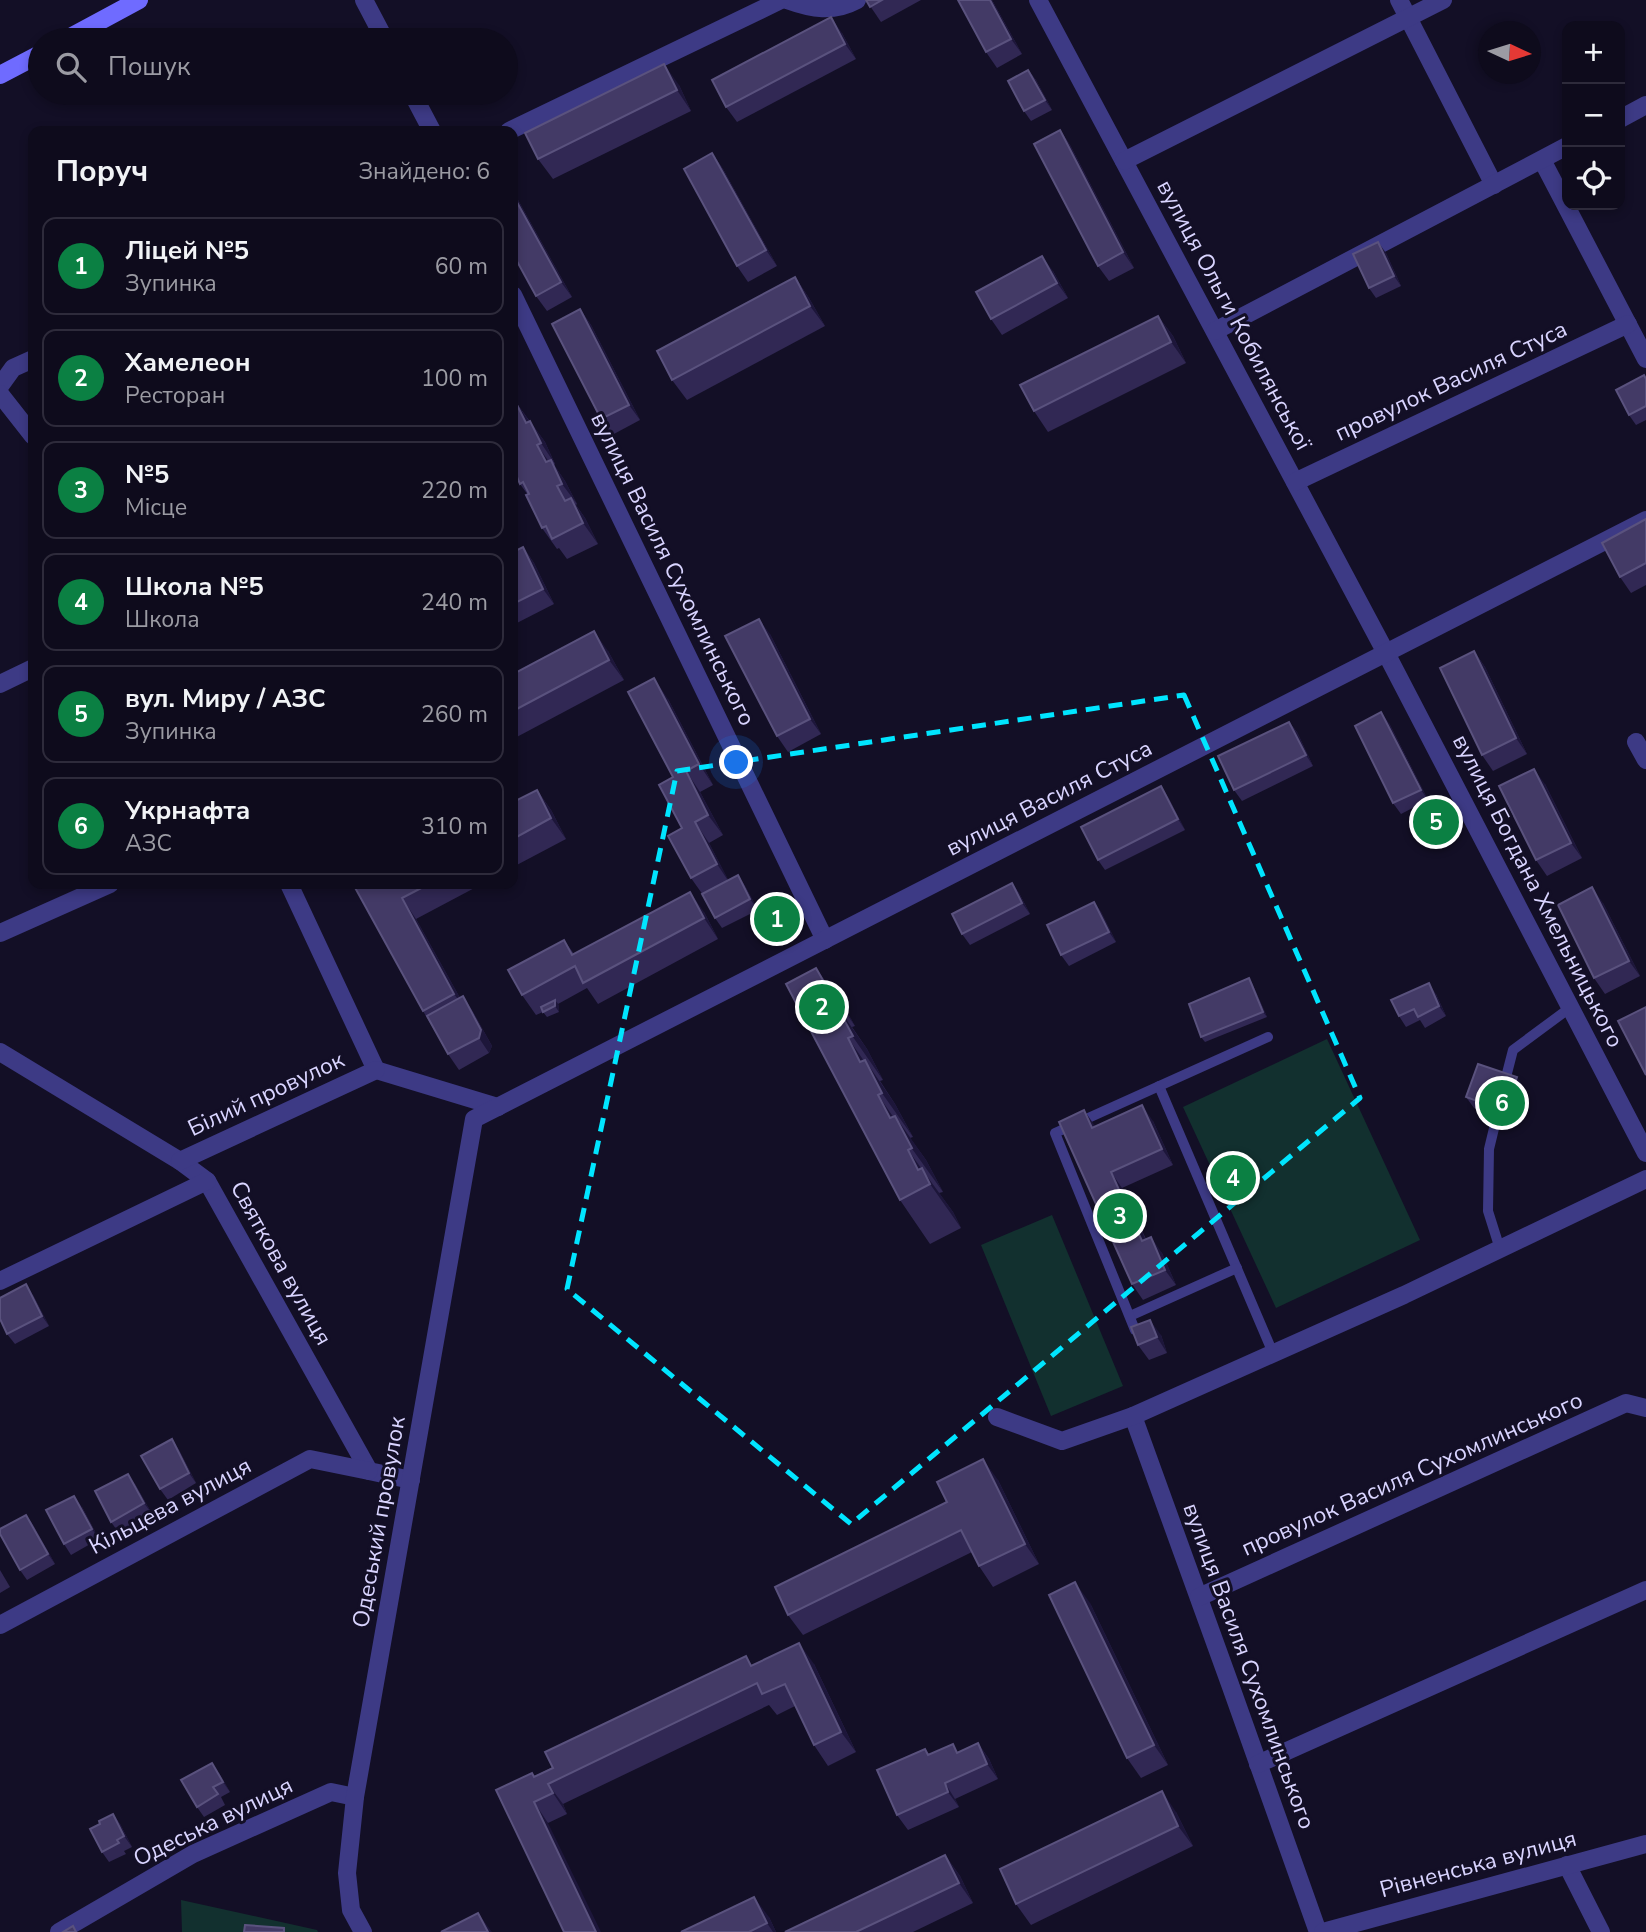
<!DOCTYPE html>
<html lang="uk">
<meta charset="utf-8">
<style>
:root{--surface:#0e0b1c;--page:#1c1929;--text:#f1f3f6;--muted:#9b9ba3;--line:#2e2b3b;--accent:#0b8043}
body{margin:0;font-family:"Nunito Sans",sans-serif;background:var(--page);color:var(--text)}
.controls{position:absolute;right:21px;top:21px;display:grid;overflow:hidden;border-radius:14px;box-shadow:0 4px 10px #0003}
.controls button{width:63px;height:63px;display:grid;place-items:center;padding:0;border:0;border-bottom:2px solid var(--line);background:var(--surface);color:var(--text);font:35px sans-serif}
.compass{position:absolute;left:1478px;top:21px;width:63px;height:63px;border-radius:50%;background:var(--surface);box-shadow:0 4px 10px #0003;rotate:94deg}
.you{position:absolute;left:737px;top:763px;width:24px;height:24px;margin:-18px;border:5px solid #fff;border-radius:50%;background:#1a73e8;box-shadow:0 0 0 10px #1a73e833}
.badge{display:grid;place-items:center;width:46px;height:46px;border-radius:50%;background:var(--accent);color:#fff;font-size:23px;font-weight:700}
.pin{position:absolute;translate:-50% -50%;border:4px solid #fff;box-shadow:0 2px 7px #0006}
.list{margin:0;padding:0;list-style:none}
h2{display:flex;justify-content:space-between;align-items:center;height:91px;margin:0;padding:0 28px;font-size:30px}
h2 small{font-size:23px;font-weight:400;color:var(--muted)}
.list li{display:grid;grid-template-columns:46px 1fr auto;gap:21px;align-items:center;box-sizing:border-box;height:98px;margin:0 14px 14px;padding:0 14px;border:2px solid var(--line);border-radius:14px}
.list b{display:block;font-size:26px;white-space:nowrap}
.list p{margin:0;font-size:23px;white-space:nowrap;color:var(--muted)}
.list em{font-size:23px;font-style:normal;color:var(--muted)}
.icon{flex:none;width:38px;height:38px;fill:none;stroke:currentColor;stroke-width:2;stroke-linecap:round;stroke-linejoin:round}
.map{position:relative;flex:none;width:1646px;height:1932px;overflow:hidden}
.search{position:absolute;background:var(--surface);box-shadow:0 4px 10px #0003;left:28px;top:28px;width:490px;height:77px;display:flex;align-items:center;gap:18px;box-sizing:border-box;padding:0 24px;border-radius:38px;color:var(--muted);font-size:26px}
.panel{position:absolute;background:var(--surface);box-shadow:0 4px 10px #0003;left:28px;top:126px;width:490px;height:763px;border-radius:14px}
.map>svg:first-child{display:block}
.green{fill:#12302f}
.lines{fill:none;stroke-linecap:round;stroke-linejoin:round}
.service{stroke:#3d3a85;stroke-width:10}
.minor{stroke:#3d3a85;stroke-width:18}
.tertiary{stroke:#3d3a85;stroke-width:18}
.secondary{stroke:#6f6bff;stroke-width:18}
.wall{fill:#312854}
.shaded-wall{fill:#1d163a}
.building{fill:#433a66;stroke:#5a527e;stroke-width:2}
.marked{fill:none;stroke:#00e5ff;stroke-width:5;stroke-dasharray:14 9;stroke-linejoin:round}
.labels{text-anchor:middle;dominant-baseline:central;stroke-width:6;stroke-linejoin:round;paint-order:stroke}
.street-label{font-size:23px;fill:#d9d4ff;stroke:#130f26}
</style>
<div class="map">
<svg width="1646" height="1932" viewBox="0 0 1646 1932">
<rect width="100%" height="100%" fill="#130f26"/>
<g class="green">
<path d="M1327 1039 1420 1240 1276 1308 1183 1107Z"/>
<path d="M1052 1215 1123 1386 1051 1416 981 1245Z"/>
<path d="M181 1900 317 1930 318 1932H182Z"/>
</g>
<g class="lines">
<g class="service">
<path d="M1505 1081 1513 1050 1571 1007"/>
<path d="M1159 1086 1273 1353"/>
<path d="M1497 1116 1489 1149 1488 1211 1500 1249"/>
<path d="M1130 1316 1237 1268"/>
<path d="M1135 1330 1055 1133 1268 1037"/>
</g>
<g class="minor">
<path d="M364 0 385 40"/>
<path d="M787 0C812 9 833 13 857 0"/>
<path d="M1038 0 1386 653 1646 1153"/>
<path d="M1399 0 1494 185"/>
<path d="M412 93 432 131"/>
<path d="M1620 119 1646 105"/>
<path d="M509 131 781 0"/>
<path d="M1542 160 1646 359"/>
<path d="M1124 161 1443 0"/>
<path d="M513 295 825 940"/>
<path d="M1215 331 1567 146"/>
<path d="M0 386 13 368 33 359"/>
<path d="M0 394 33 436"/>
<path d="M1295 482 1628 324"/>
<path d="M0 684 33 668"/>
<path d="M1636 742 1646 760"/>
<path d="M289 884 376 1070"/>
<path d="M0 933 110 884"/>
<path d="M0 1052 180 1161 207 1181 369 1471 411 1480"/>
<path d="M376 1070 498 1107"/>
<path d="M180 1161 376 1070"/>
<path d="M0 1281 207 1181"/>
<path d="M1133 1416 1231 1687 1318 1932"/>
<path d="M997 1417 1062 1441 1133 1416 1404 1295 1646 1179"/>
<path d="M1199 1597 1626 1403 1646 1408"/>
<path d="M0 1625 310 1459 369 1471"/>
<path d="M1258 1764 1646 1590"/>
<path d="M1567 1865 1601 1932"/>
<path d="M59 1932 193 1854 331 1792 355 1797"/>
<path d="M363 1932 351 1910 347 1873 355 1797 474 1119 1646 520"/>
</g>
<path class="tertiary" d="M1323 1932 1646 1844"/>
<g class="secondary">
<path d="M65 40 139 0"/>
<path d="M0 75 40 54"/>
</g>
</g>
<g class="wall">
<path d="M866 0H921L881 22Z"/>
<path d="M958 0H992L1022 54 997 68 986 52Z"/>
<path d="M842 33 856 59 737 122 726 107Z"/>
<path d="M1028 70 1036 80 1052 110 1031 121 1024 111Z"/>
<path d="M679 85 691 111 553 179 538 159Z"/>
<path d="M1060 130 1070 145 1134 268 1109 281 1098 266Z"/>
<path d="M712 153 723 169 777 266 748 282 737 266Z"/>
<path d="M513 191 572 297 547 311 536 296Z"/>
<path d="M1386 253 1401 286 1376 298 1369 288Z"/>
<path d="M1053 271 1068 298 1002 335 991 319Z"/>
<path d="M795 277 809 298 825 326 687 400 672 380Z"/>
<path d="M580 309 591 325 640 420 612 435 601 419Z"/>
<path d="M1158 316 1173 336 1186 363 1048 432 1034 411Z"/>
<path d="M1646 378V420L1636 425 1629 415Z"/>
<path d="M515 401 545 442 555 464 554 465 565 481 577 504 576 505 585 518 598 544 567 559 559 548 557 549 542 528 528 495 520 484Z"/>
<path d="M1646 519V585L1631 593 1620 577Z"/>
<path d="M523 547 534 563 554 604 513 625V552Z"/>
<path d="M770 634 821 734 788 752 777 736Z"/>
<path d="M608 651 624 680 513 739V674Z"/>
<path d="M1474 651 1485 667 1527 754 1493 771 1482 755Z"/>
<path d="M668 699 713 785 700 792 723 835 709 843 728 880 738 875 745 886 758 910 722 928 715 918 703 895 691 878 673 777Z"/>
<path d="M1289 722 1297 732 1313 766 1242 801 1234 790Z"/>
<path d="M1389 723 1428 800 1401 814 1393 803Z"/>
<path d="M1545 784 1582 858 1547 876 1536 860Z"/>
<path d="M1161 786 1168 797 1185 830 1105 870 1098 860Z"/>
<path d="M537 790 551 810 566 839 513 867V802Z"/>
<path d="M1012 883 1019 893 1030 914 970 945 962 934Z"/>
<path d="M353 884H482L416 919 460 998 463 996 473 1012 492 1046 489 1053 459 1070 448 1054 423 1011Z"/>
<path d="M1094 902 1101 912 1116 942 1069 966 1061 955Z"/>
<path d="M1603 903 1640 976 1605 994 1594 978Z"/>
<path d="M704 912 718 939 598 1004 587 988 558 1004 559 1012 547 1017 543 1012 536 1015 522 995 564 940 574 954Z"/>
<path d="M816 968 847 1012 855 1026 852 1027 867 1049 883 1080 880 1081 895 1104 913 1137 910 1138 926 1160 943 1192 939 1193 953 1212 961 1228 930 1244 900 1200 786 984Z"/>
<path d="M1252 983 1267 1017 1205 1042 1201 1037Z"/>
<path d="M1436 994 1446 1016 1425 1028 1420 1020 1406 1027 1399 1016Z"/>
<path d="M1524 1088 1512 1122 1474 1108 1466 1097Z"/>
<path d="M1153 1121 1173 1165 1122 1188 1146 1239 1162 1253 1176 1285 1143 1300 1132 1284 1096 1127Z"/>
<path d="M33 1295 49 1326 15 1344 7 1334Z"/>
<path d="M1161 1335 1167 1353 1149 1360 1138 1345Z"/>
<path d="M172 1439 179 1450 196 1483 168 1500 160 1489Z"/>
<path d="M998 1480 1039 1564 993 1587 979 1566 972 1552 803 1635 788 1615Z"/>
<path d="M135 1484 152 1514 119 1533 111 1522Z"/>
<path d="M82 1507 99 1539 71 1555 64 1544Z"/>
<path d="M26 1515 33 1525 55 1564 27 1580 20 1570Z"/>
<path d="M0 1570 10 1587 0 1593Z"/>
<path d="M1090 1603 1168 1765 1141 1778 1127 1758Z"/>
<path d="M814 1664 856 1752 828 1766 814 1745 795 1706 777 1715 769 1705 563 1804 567 1814 548 1823 496 1790 532 1773 535 1776 753 1666Z"/>
<path d="M978 1743 989 1759 998 1779 955 1799 959 1807 908 1830 897 1815 925 1749 930 1755 958 1752Z"/>
<path d="M219 1773 230 1792 221 1797 225 1805 204 1817 197 1807Z"/>
<path d="M1176 1812 1193 1846 1031 1925 1016 1904Z"/>
<path d="M113 1814 120 1824 132 1847 124 1851 126 1854 109 1862 102 1852 100 1824Z"/>
<path d="M945 1855 960 1876 973 1903 913 1932H785Z"/>
<path d="M769 1917 776 1932H681Z"/>
</g>
<g class="shaded-wall">
<path d="M990 0H992L1022 54 1011 39Z"/>
<path d="M831 17 842 33 856 59 845 44Z"/>
<path d="M664 64 679 85 691 111 677 90Z"/>
<path d="M1028 70 1036 80 1052 110 1045 100Z"/>
<path d="M1060 130 1070 145 1134 268 1123 252Z"/>
<path d="M712 153 723 169 777 266 766 250Z"/>
<path d="M513 191 572 297 561 282 513 195Z"/>
<path d="M1378 242 1386 253 1401 286 1394 276Z"/>
<path d="M1042 256 1053 271 1068 298 1057 283Z"/>
<path d="M795 277 809 298 825 326 810 306Z"/>
<path d="M580 309 591 325 640 420 629 405Z"/>
<path d="M1158 316 1173 336 1186 363 1171 342Z"/>
<path d="M515 401 530 422 526 423Z"/>
<path d="M530 421 545 442 555 464 541 443Z"/>
<path d="M537 445 552 466 546 462Z"/>
<path d="M551 460 565 481 577 504 562 484Z"/>
<path d="M571 498 585 518 598 544 583 523Z"/>
<path d="M523 547 534 563 554 604 543 589Z"/>
<path d="M759 619 770 634 821 734 810 719Z"/>
<path d="M594 631 608 651 624 680 609 660Z"/>
<path d="M1474 651 1485 667 1527 754 1516 738Z"/>
<path d="M654 678 668 699 713 785 699 764Z"/>
<path d="M1381 712 1389 723 1428 800 1421 790Z"/>
<path d="M1289 722 1297 732 1313 766 1306 755Z"/>
<path d="M1534 769 1545 784 1582 858 1571 843Z"/>
<path d="M686 771 700 792 723 835 708 815Z"/>
<path d="M1161 786 1168 797 1185 830 1178 819Z"/>
<path d="M537 790 551 810 566 839 551 818Z"/>
<path d="M695 822 709 843 731 885 717 864Z"/>
<path d="M738 875 745 886 758 910 750 899Z"/>
<path d="M1012 883 1019 893 1030 914 1022 903Z"/>
<path d="M1592 887 1603 903 1640 976 1629 961Z"/>
<path d="M690 892 704 912 718 939 704 918Z"/>
<path d="M402 898 416 919 469 1014 454 994Z"/>
<path d="M1094 902 1101 912 1116 942 1109 932Z"/>
<path d="M816 968 847 1012 855 1026 824 982Z"/>
<path d="M1249 978 1252 983 1267 1017 1263 1012Z"/>
<path d="M1429 983 1436 994 1446 1016 1439 1006Z"/>
<path d="M820 984 842 1015 836 1005 867 1049 883 1080 832 1007Z"/>
<path d="M463 996 473 1012 492 1046 489 1053 479 1038Z"/>
<path d="M555 1000 559 1005V1012L555 1006Z"/>
<path d="M848 1038 871 1071 865 1060 895 1104 913 1137 860 1062Z"/>
<path d="M1517 1077 1524 1088 1512 1122 1504 1111Z"/>
<path d="M878 1095 901 1128 895 1116 926 1160 943 1192 890 1118Z"/>
<path d="M1142 1105 1153 1121 1173 1165 1162 1149Z"/>
<path d="M1084 1110 1095 1126 1103 1144 1092 1128Z"/>
<path d="M908 1150 953 1212 961 1228 930 1184 918 1170Z"/>
<path d="M1111 1172 1122 1188 1153 1256 1142 1241Z"/>
<path d="M1151 1237 1162 1253 1176 1285 1165 1270Z"/>
<path d="M26 1284 33 1295 49 1326 42 1316Z"/>
<path d="M1150 1320 1161 1335 1167 1353 1157 1337Z"/>
<path d="M172 1439 179 1450 196 1483 189 1473Z"/>
<path d="M983 1459 998 1480 1039 1564 1025 1544Z"/>
<path d="M128 1474 135 1484 152 1514 144 1503Z"/>
<path d="M74 1496 82 1507 99 1539 92 1529Z"/>
<path d="M26 1515 33 1525 55 1564 48 1554Z"/>
<path d="M1075 1582 1090 1603 1168 1765 1154 1745Z"/>
<path d="M799 1643 814 1664 856 1752 841 1732Z"/>
<path d="M978 1743 989 1759 998 1779 987 1764Z"/>
<path d="M212 1763 219 1773 230 1792 223 1782Z"/>
<path d="M945 1783 955 1799 959 1807 948 1792Z"/>
<path d="M548 1784 563 1804 567 1814 553 1793Z"/>
<path d="M1162 1791 1176 1812 1193 1846 1178 1826Z"/>
<path d="M534 1802 548 1823 601 1932H596Z"/>
<path d="M113 1814 120 1824 132 1847 124 1836Z"/>
<path d="M945 1855 960 1876 973 1903 959 1883Z"/>
<path d="M754 1897 769 1917 776 1932H773L767 1923Z"/>
<path d="M478 1913 492 1932H488Z"/>
</g>
<g class="building">
<path d="M866 0H882L870 7Z"/>
<path d="M958 0H990L1011 39 986 52Z"/>
<path d="M831 17 845 44 726 107 712 80Z"/>
<path d="M664 64 677 90 538 159 525 133Z"/>
<path d="M1028 70 1045 100 1024 111 1008 81Z"/>
<path d="M1060 130 1123 252 1098 266 1034 144Z"/>
<path d="M712 153 766 250 737 266 684 169Z"/>
<path d="M513 195 561 282 536 296 513 254Z"/>
<path d="M1378 242 1394 276 1369 288 1353 254Z"/>
<path d="M1042 256 1057 283 991 319 976 292Z"/>
<path d="M795 277 810 306 672 380 657 351Z"/>
<path d="M580 309 629 405 601 419 552 324Z"/>
<path d="M1158 316 1171 342 1034 411 1020 385Z"/>
<path d="M1644 375 1646 379V406L1629 415 1616 390Z"/>
<path d="M515 401 526 423 530 421 541 443 537 445 546 462 551 460 562 484 557 486 565 501 571 498 583 523 552 539 546 526 542 528 526 495 529 494 523 482 520 484 513 468V402Z"/>
<path d="M1646 519V563L1620 577 1602 543Z"/>
<path d="M523 547 543 589 513 604V552Z"/>
<path d="M759 619 810 719 777 736 725 636Z"/>
<path d="M594 631 609 660 513 711V674Z"/>
<path d="M1474 651 1516 738 1482 755 1440 668Z"/>
<path d="M654 678 699 764 686 771 708 815 695 822 717 864 691 878 668 836 682 828 659 785 673 777 628 692Z"/>
<path d="M1381 712 1421 790 1393 803 1355 726Z"/>
<path d="M1289 722 1306 755 1234 790 1218 756Z"/>
<path d="M1534 769 1571 843 1536 860 1499 786Z"/>
<path d="M1161 786 1178 819 1098 860 1081 827Z"/>
<path d="M537 790 551 818 513 839V802Z"/>
<path d="M738 875 750 899 715 918 702 894Z"/>
<path d="M1012 883 1022 903 962 934 952 914Z"/>
<path d="M353 884H429L402 898 454 994 423 1011Z"/>
<path d="M1592 887 1629 961 1594 978 1558 905Z"/>
<path d="M690 892 704 918 583 983 575 966 522 995 508 970 564 940 572 955Z"/>
<path d="M1094 902 1109 932 1061 955 1047 925Z"/>
<path d="M816 968 824 982 820 984 832 1007 836 1005 853 1036 848 1038 860 1062 865 1060 882 1093 878 1095 890 1118 895 1116 912 1148 908 1150 918 1170 922 1168 930 1184 900 1200 786 984Z"/>
<path d="M1249 978 1263 1012 1201 1037 1189 1004Z"/>
<path d="M1429 983 1439 1006 1418 1017 1414 1009 1399 1016 1391 1000Z"/>
<path d="M463 996 481 1030 479 1038 448 1054 427 1016Z"/>
<path d="M555 1000V1006L543 1012 541 1007Z"/>
<path d="M1646 1007V1075L1618 1021Z"/>
<path d="M1478 1064 1517 1077 1504 1111 1466 1097Z"/>
<path d="M1142 1105 1162 1149 1111 1172 1142 1241 1151 1237 1165 1270 1132 1284 1059 1122 1084 1110 1092 1128Z"/>
<path d="M26 1284 42 1316 7 1334 0 1319V1298Z"/>
<path d="M1150 1320 1157 1337 1138 1345 1131 1327Z"/>
<path d="M172 1439 189 1473 160 1489 141 1456Z"/>
<path d="M983 1459 1025 1544 979 1566 961 1530 788 1615 775 1587 947 1502 937 1482Z"/>
<path d="M128 1474 144 1503 111 1522 95 1491Z"/>
<path d="M74 1496 92 1529 64 1544 46 1510Z"/>
<path d="M26 1515 48 1554 20 1570 0 1534V1529Z"/>
<path d="M1075 1582 1154 1745 1127 1758 1049 1595Z"/>
<path d="M799 1643 841 1732 814 1745 785 1684 762 1694 757 1683 548 1784 553 1793 534 1802 596 1932H564L496 1790 532 1773 534 1777 553 1768 545 1752 746 1656 751 1666Z"/>
<path d="M978 1743 987 1764 945 1783 948 1792 897 1815 877 1770 925 1749 928 1755 953 1744 957 1753Z"/>
<path d="M212 1763 223 1782 213 1787 218 1794 197 1807 181 1780Z"/>
<path d="M1162 1791 1178 1826 1016 1904 1000 1869Z"/>
<path d="M113 1814 124 1836 117 1840 119 1843 102 1852 90 1829 100 1824 99 1821Z"/>
<path d="M945 1855 959 1883 856 1932H785Z"/>
<path d="M754 1897 767 1923 749 1932H681Z"/>
<path d="M478 1913 488 1932H441Z"/>
<path d="M245 1925 284 1928V1932H244Z"/>
<path d="M73 1926 76 1932H63Z"/>
</g>
<path class="marked" d="M1184 695 1360 1098 851 1524 567 1289 677 771Z"/>
<g class="labels">
<g class="street-label">
<text transform="translate(1234 315) rotate(62)">вулиця Ольги Кобилянської</text>
<text transform="translate(1451 381) rotate(-25)">провулок Василя Стуса</text>
<text transform="translate(673 569) rotate(64)">вулиця Василя Сухомлинського</text>
<text transform="translate(1049 798) rotate(-27)">вулиця Василя Стуса</text>
<text transform="translate(1538 891) rotate(63)">вулиця Богдана Хмельницького</text>
<text transform="translate(266 1094) rotate(-25)">Білий провулок</text>
<text transform="translate(281 1263) rotate(61)">Святкова вулиця</text>
<text transform="translate(1412 1474) rotate(-24)">провулок Василя Сухомлинського</text>
<text transform="translate(170 1506) rotate(-28)">Кільцева вулиця</text>
<text transform="translate(379 1522) rotate(-80)">Одеський провулок</text>
<text transform="translate(1249 1666) rotate(70)">вулиця Василя Сухомлинського</text>
<text transform="translate(213 1822) rotate(-26)">Одеська вулиця</text>
<text transform="translate(1478 1864) rotate(-15)">Рівненська вулиця</text>
</g>
</g>
</svg>
<div class="controls">
<button>+</button>
<button>−</button>
<button><svg class="icon" aria-label="locate" viewBox="0 0 24 24"><circle cx="12" cy="12" r="6"/><path d="M12 2v4M12 18v4M2 12h4M18 12h4"/></svg></button>
</div>
<svg class="compass" viewBox="-18 -18 36 36"><path d="M0-13l5 13h-10z" fill="#e53935"/><path d="M0 13l5-13h-10z" fill="#9b9ba3"/></svg>
<div class="you"></div>
<div class="pin badge" style="left:777px;top:919px">1</div>
<div class="pin badge" style="left:822px;top:1007px">2</div>
<div class="pin badge" style="left:1120px;top:1216px">3</div>
<div class="pin badge" style="left:1233px;top:1178px">4</div>
<div class="pin badge" style="left:1436px;top:822px">5</div>
<div class="pin badge" style="left:1502px;top:1103px">6</div>
<div class="search"><svg class="icon" aria-label="search" viewBox="0 0 24 24"><circle cx="10" cy="10" r="6"/><path d="M15 15l6 6"/></svg>Пошук</div>
<section class="panel">
<h2>Поруч<small>Знайдено: 6</small></h2>
<ul class="list">
<li><span class="badge">1</span><div><b>Ліцей №5</b><p>Зупинка</p></div><em>60 m</em></li>
<li><span class="badge">2</span><div><b>Хамелеон</b><p>Ресторан</p></div><em>100 m</em></li>
<li><span class="badge">3</span><div><b>№5</b><p>Місце</p></div><em>220 m</em></li>
<li><span class="badge">4</span><div><b>Школа №5</b><p>Школа</p></div><em>240 m</em></li>
<li><span class="badge">5</span><div><b>вул. Миру / АЗС</b><p>Зупинка</p></div><em>260 m</em></li>
<li><span class="badge">6</span><div><b>Укрнафта</b><p>АЗС</p></div><em>310 m</em></li>
</ul>
</section>
</div>
